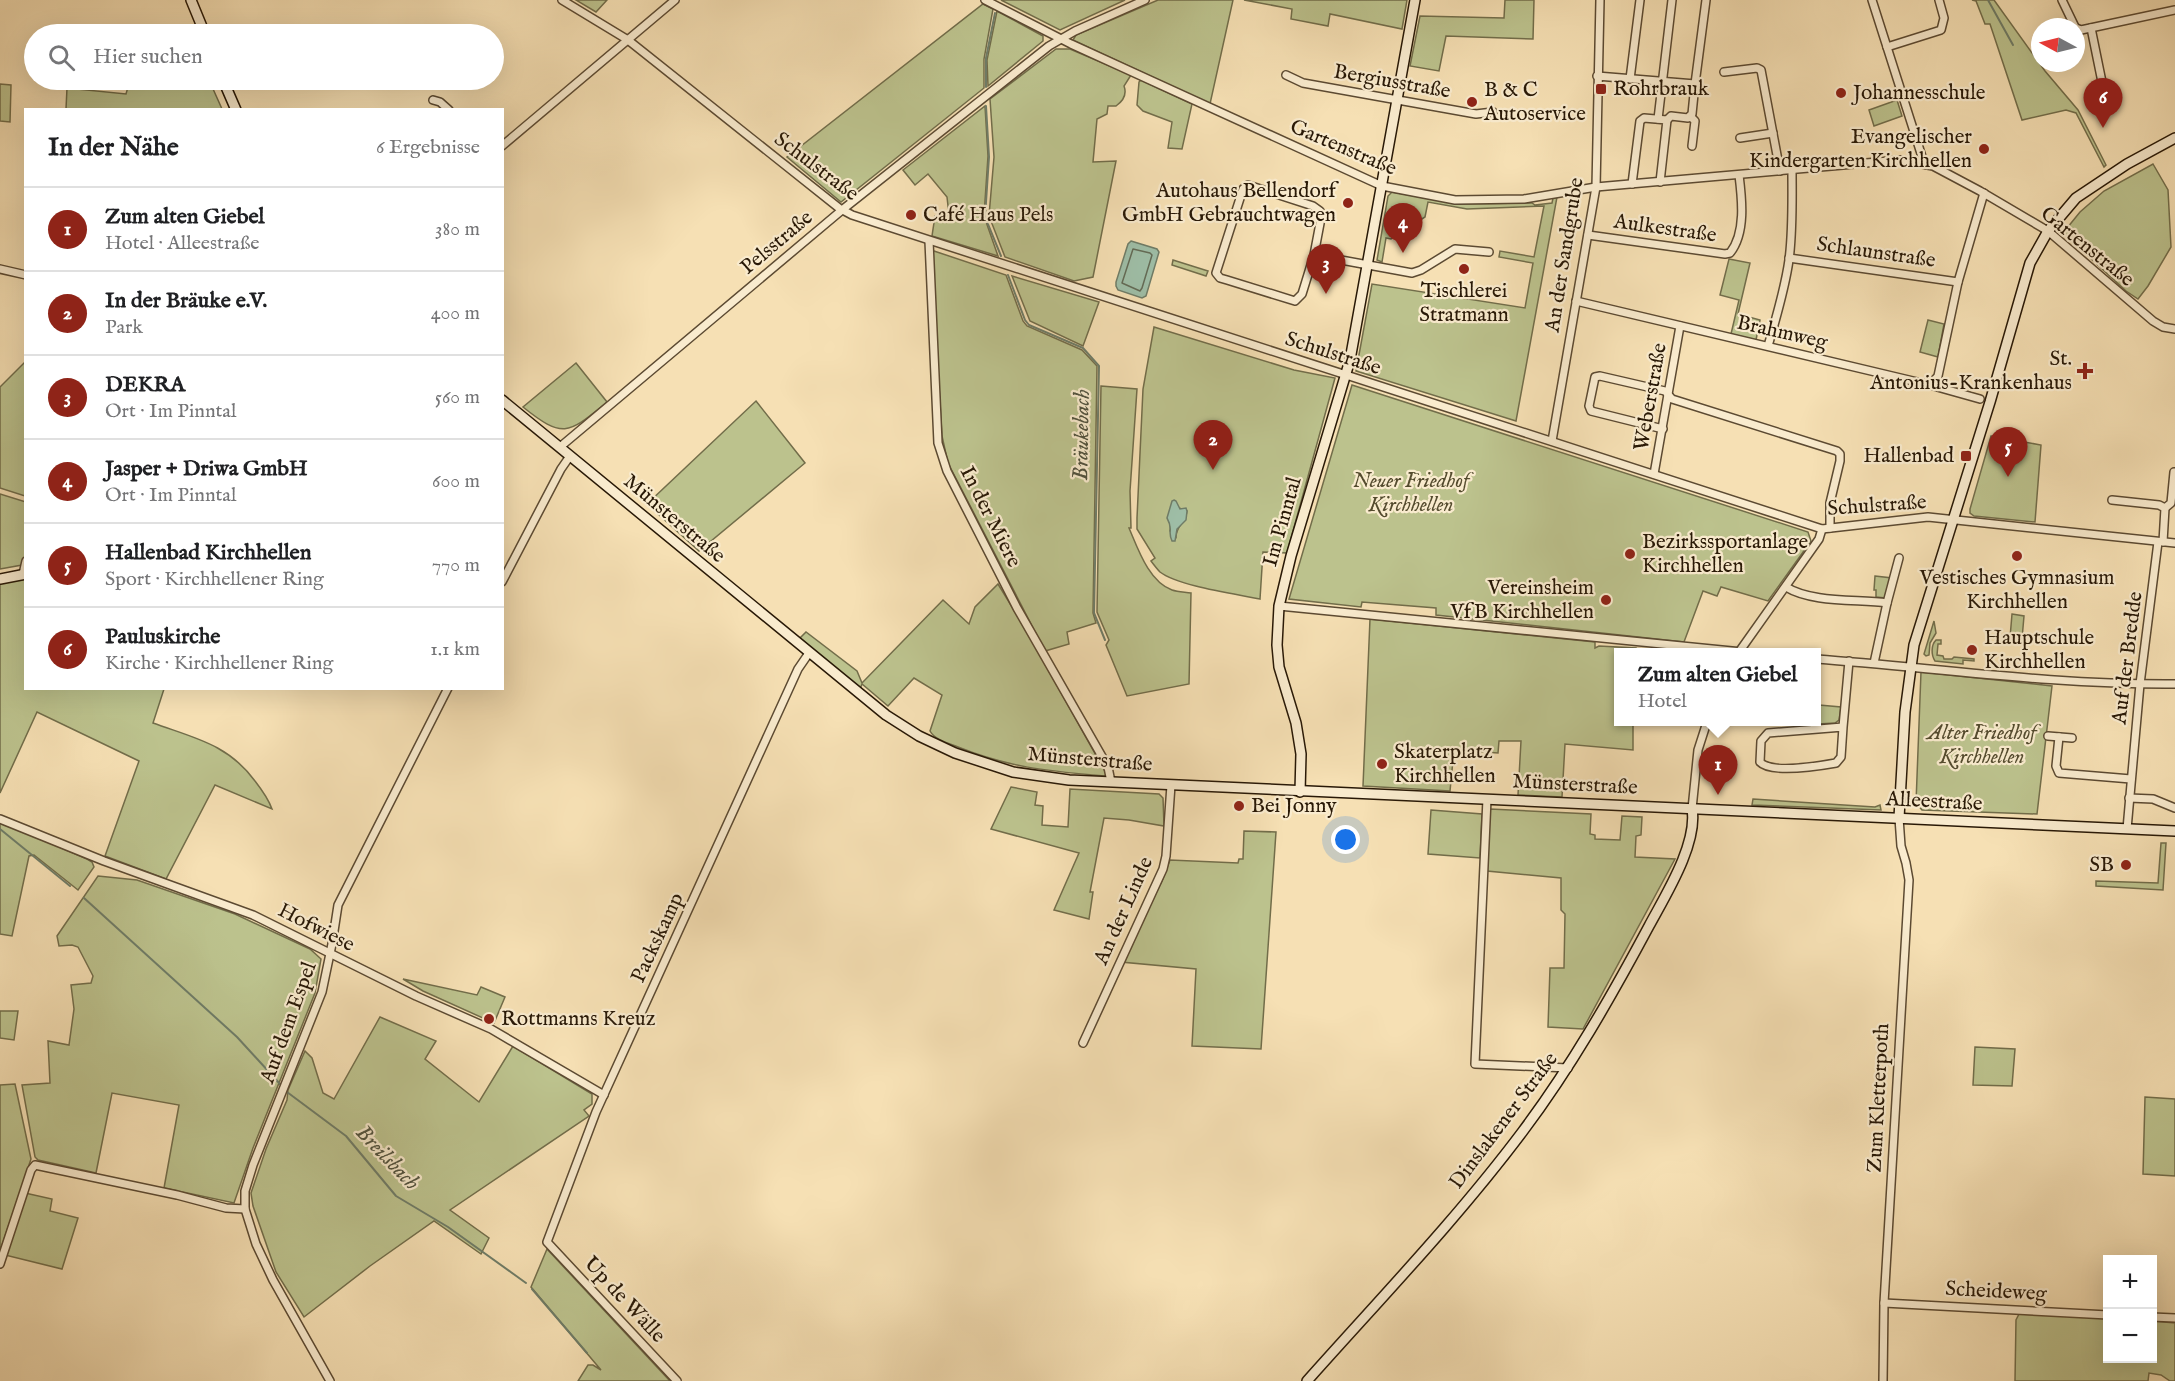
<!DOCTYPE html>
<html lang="de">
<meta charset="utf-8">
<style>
:root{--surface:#fff;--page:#f6f6f6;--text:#202124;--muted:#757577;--line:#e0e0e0;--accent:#8f2418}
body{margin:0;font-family:"IM FELL English",serif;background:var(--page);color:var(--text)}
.controls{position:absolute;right:18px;bottom:18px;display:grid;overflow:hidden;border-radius:0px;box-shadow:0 6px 24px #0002}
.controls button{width:54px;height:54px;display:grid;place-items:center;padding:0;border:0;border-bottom:2px solid var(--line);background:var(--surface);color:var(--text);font:30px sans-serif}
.compass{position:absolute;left:2031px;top:18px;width:54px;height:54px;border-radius:50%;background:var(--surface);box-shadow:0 6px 24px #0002;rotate:277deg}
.you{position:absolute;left:1346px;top:840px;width:21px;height:21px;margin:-15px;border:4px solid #fff;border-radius:50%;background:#1a73e8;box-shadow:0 0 0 9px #1a73e833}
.badge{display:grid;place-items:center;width:39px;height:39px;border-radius:50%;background:var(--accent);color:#fff;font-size:20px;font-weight:700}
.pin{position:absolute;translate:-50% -50px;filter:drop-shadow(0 2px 3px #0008)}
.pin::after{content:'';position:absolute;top:32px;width:21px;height:18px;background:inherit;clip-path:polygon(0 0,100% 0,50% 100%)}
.popup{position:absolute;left:1614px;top:648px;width:207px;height:78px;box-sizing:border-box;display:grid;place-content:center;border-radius:0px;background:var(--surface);filter:drop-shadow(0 2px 4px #0005);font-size:20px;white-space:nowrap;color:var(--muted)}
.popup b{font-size:22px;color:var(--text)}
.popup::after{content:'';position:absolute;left:50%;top:100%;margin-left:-12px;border:12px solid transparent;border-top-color:var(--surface)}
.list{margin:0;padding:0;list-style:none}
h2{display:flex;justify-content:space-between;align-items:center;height:78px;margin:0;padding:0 24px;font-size:26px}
h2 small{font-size:20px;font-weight:400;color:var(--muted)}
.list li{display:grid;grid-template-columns:39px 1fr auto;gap:18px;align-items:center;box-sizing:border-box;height:84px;padding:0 24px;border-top:2px solid var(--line)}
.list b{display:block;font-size:22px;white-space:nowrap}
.list p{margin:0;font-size:20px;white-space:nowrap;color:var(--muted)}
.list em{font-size:20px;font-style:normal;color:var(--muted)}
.icon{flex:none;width:33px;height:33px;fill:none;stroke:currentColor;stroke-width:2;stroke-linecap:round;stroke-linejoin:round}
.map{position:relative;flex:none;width:2175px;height:1381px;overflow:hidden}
.search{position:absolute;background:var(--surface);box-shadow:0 6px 24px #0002;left:24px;top:24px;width:480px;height:66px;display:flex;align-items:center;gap:15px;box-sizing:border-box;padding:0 21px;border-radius:33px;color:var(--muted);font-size:22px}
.panel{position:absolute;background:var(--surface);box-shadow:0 6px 24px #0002;left:24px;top:108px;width:480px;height:582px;border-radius:0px}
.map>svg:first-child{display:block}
.green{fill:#bcc28d;stroke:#726d4a;stroke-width:1.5;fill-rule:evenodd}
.water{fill:#9ebea7;stroke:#6f7c67;stroke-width:1.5}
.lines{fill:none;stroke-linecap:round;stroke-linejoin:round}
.shore{stroke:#636b56;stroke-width:1.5}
.stream{stroke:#6f7c67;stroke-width:2}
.street-casing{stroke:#5c4a32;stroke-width:10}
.secondary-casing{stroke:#281806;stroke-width:12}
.street{stroke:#f9ebce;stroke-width:7}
.secondary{stroke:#f9ebce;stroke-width:9}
.poi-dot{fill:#8f2418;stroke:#f9ebce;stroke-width:2}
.labels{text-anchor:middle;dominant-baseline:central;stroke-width:4.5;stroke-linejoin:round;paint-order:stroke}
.street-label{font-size:21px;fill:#281806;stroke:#f9ebce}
.poi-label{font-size:21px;fill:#281806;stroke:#f9ebce;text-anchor:start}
.park-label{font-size:21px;font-style:italic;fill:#544b2e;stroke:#f9ebce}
.water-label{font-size:22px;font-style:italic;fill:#51523e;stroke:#f9ebce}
</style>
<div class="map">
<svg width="2175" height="1381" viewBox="0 0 2175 1381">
<rect width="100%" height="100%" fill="#f6e0b4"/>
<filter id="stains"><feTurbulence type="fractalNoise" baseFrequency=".00333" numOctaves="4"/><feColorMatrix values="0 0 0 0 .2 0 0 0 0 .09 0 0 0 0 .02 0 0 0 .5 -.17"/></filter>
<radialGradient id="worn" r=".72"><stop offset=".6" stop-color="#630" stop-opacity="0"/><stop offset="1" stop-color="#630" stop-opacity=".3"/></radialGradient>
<g class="green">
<path d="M576 0H607L596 12Z"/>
<path d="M1001 0H1125L1060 30Z"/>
<path d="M1158 0H1233L1210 104 1073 40 1076 35Z"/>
<path d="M1244 0H1407L1402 29 1330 14 1328 26 1291 19 1292 9Z"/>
<path d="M1505 0H1534L1533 39 1446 36 1439 71 1410 66 1420 16 1504 18Z"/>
<path d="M1972 0H1994L2045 71 2078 110 2106 165 2104 167 2076 113 2066 110 2022 120 1990 24H1985L1976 1Z"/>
<path d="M983 4 993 9 984 59V88L841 202 787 157Z"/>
<path d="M997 11 1043 36V41L988 86 987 60Z"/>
<path d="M1056 49H1070L1131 75 1124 86C1127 94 1123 101 1116 106H1108L1107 114 1097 119 1093 162 1116 161 1093 277 1074 281 1005 257 989 216 994 157 990 99Z"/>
<path d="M130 80H209L222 109H66L67 88 126 94Z"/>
<path d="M1141 80 1192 104 1182 149 1168 148 1172 122 1143 111 1137 105 1139 82Z"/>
<path d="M0 84 11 85 10 122 0 121Z"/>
<path d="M1897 100 1902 116 1874 126 1869 110Z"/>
<path d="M985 106 988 156 984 216 998 256 932 236 935 216 949 215 947 197 928 174 915 185 903 170Z"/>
<path d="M2153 164 2168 190 2171 247 2148 286 2138 299 2126 291 2063 233 2080 212 2104 191Z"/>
<path d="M1392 192 1459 204 1532 203 1535 205 1552 203 1553 198 1557 197 1516 421 1356 371 1372 284 1525 308 1533 263 1499 257 1500 251 1534 257 1544 206 1467 209 1428 202 1425 217 1391 239 1386 238 1382 262 1377 260 1388 196Z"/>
<path d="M934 251 1006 275 1023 321 1027 326 1082 350 1097 366 1093 613 1096 623 1067 632 1069 644 1045 651 948 463 942 436 931 252Z"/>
<path d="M1729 259 1750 263 1738 314 1760 320 1756 340 1731 334 1739 300 1720 295Z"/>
<path d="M1173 260 1208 271 1206 276 1172 265Z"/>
<path d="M1012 276 1099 302 1083 346 1030 321Z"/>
<path d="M1928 320 1944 324 1938 357 1920 352Z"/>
<path d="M1154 327 1294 370 1335 378 1287 553 1263 552 1260 599C1237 594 1178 586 1160 572 1157 569 1154 565 1151 561L1155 558 1137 529V518L1143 389ZM1179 508 1187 511C1186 522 1176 526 1176 537L1170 531 1171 523Z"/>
<path d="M25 362V496L0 488V387Z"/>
<path d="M576 363 607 402C569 433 564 440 523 407Z"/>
<path d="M1352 385 1808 532 1811 541 1768 601 1721 587 1717 596 1703 591 1684 642 1436 615V608L1362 602 1361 607 1289 599Z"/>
<path d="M1101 386 1137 389 1130 491 1131 528H1129C1138 549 1149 582 1172 590 1178 592 1185 592 1191 593L1189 684 1127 696 1106 645 1109 640 1097 612Z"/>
<path d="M756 401 805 463 699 551 647 504Z"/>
<path d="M1991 436 2041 445 2035 522 1974 516 1970 513V509Z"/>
<path d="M0 494 26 502 25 557 22 565 0 569Z"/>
<path d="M1875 576 1892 578 1886 598 1876 597V590H1874Z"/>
<path d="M25 578 26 688 164 689 153 723C194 738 228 744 255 781 262 790 268 798 272 809L215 785 166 879 105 856 139 761 37 712 0 793V583Z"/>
<path d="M998 584 1026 630 1107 775 1104 776C1049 771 1010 768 958 747 948 743 935 740 930 731L942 695 914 678 888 706 862 684 860 689 856 686 800 638 806 632 857 671 862 683 943 600 969 624 975 607Z"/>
<path d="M2012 614 2024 616 2022 639 2010 638Z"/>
<path d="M1370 619 1595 642V648L1599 646 1636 648V652H1619V722H1633V750L1565 744 1562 797 1518 795 1521 741H1499L1498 753 1454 750 1450 791 1363 786Z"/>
<path d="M1934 621 1936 633 1930 643 1929 655 1926 656 1924 654Z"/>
<path d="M1936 640H1941V644H1938L1937 655 1943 656 1944 659H1952L1954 657 1974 659V661L1963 660V664L1935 661C1931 655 1931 645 1936 640Z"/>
<path d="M1921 672 2052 686 2037 814 1922 810 1916 803Z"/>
<path d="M1819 705 1841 707 1839 720 1835 723 1818 724Z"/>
<path d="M1011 787 1037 792 1035 805 1043 806 1042 825 1068 827 1070 789 1159 794 1163 798 1164 826 1129 820 1104 818 1090 892H1093L1089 919 1054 910 1079 853 991 829Z"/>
<path d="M1753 799 1875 807 1880 805 1881 810 1752 805Z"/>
<path d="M1490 809 1591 814 1590 834 1595 835V839L1620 840 1622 816 1642 817 1641 835 1636 836 1635 857 1675 859 1583 1029 1548 1027 1550 968H1564L1565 914 1561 910V878L1487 871Z"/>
<path d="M1431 810 1482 814 1480 858 1428 854Z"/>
<path d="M0 821 87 859 92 862 94 867 78 890 34 855 29 856 12 936 0 934Z"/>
<path d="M1244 831 1276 832 1261 1049 1192 1046 1196 969 1121 962 1162 881 1170 860 1238 863 1239 859H1243Z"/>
<path d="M2161 843H2166L2163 890 2096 886V881L2158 883Z"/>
<path d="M98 876 137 880 235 914 310 949 321 959 315 993 253 1148 234 1203 164 1188 179 1105 112 1093 96 1173 38 1160 35 1157 22 1085 50 1083 48 1041 69 1045 74 1009 71 985 91 983 93 976 78 947 72 945 59 946 57 936Z"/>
<path d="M403 979 477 995 481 987 505 997 494 1023 423 991Z"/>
<path d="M0 1011H18L14 1040 0 1038Z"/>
<path d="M380 1017 436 1041 425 1059 479 1102 513 1046 592 1094V1104L584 1110 589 1116 450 1210 489 1238 481 1254 434 1221 370 1266 304 1317 276 1272 253 1206 251 1193 266 1149 287 1100 288 1090 305 1051 312 1058 323 1093 334 1099Z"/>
<path d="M1975 1047 2015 1049 2012 1086 1973 1085Z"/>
<path d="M15 1084 31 1159 0 1251V1085Z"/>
<path d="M2145 1097 2175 1099V1176L2143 1174Z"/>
<path d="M25 1193 52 1199 50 1211 78 1218 62 1269 5 1255Z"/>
<path d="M547 1249 670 1381H578L588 1365H593L601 1370 531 1287Z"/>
<path d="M2019 1314 2107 1318 2108 1358H2152L2153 1321 2175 1323V1381H2170L2161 1375 2149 1373 2148 1381H2015L2016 1320Z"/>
</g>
<g class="water">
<path d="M1131 241 1157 249 1159 252 1146 296 1142 298 1118 290 1116 286V282L1128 244Z"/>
<path d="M1174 500 1176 501 1180 509 1186 508 1187 511 1186 520 1177 529 1175 541H1172C1167 531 1174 530 1167 518L1172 501Z"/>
</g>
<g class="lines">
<path class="shore" d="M1133 249 1150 253 1152 255 1142 288 1140 291 1122 283Z"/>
<g class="stream">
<path d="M1988 0 2013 45"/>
<path d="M986 87V58L995 13"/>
<path d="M986 106 989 157 985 217 1001 256"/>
<path d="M1008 275 1025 320 1029 325 1083 348 1099 366 1094 613 1105 640"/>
<path d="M0 829 70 886"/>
<path d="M84 898 237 1037 280 1084"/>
<path d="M287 1092 346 1136 396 1196 448 1227 526 1283"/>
<path d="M532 1289 587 1353"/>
</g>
<g class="street-casing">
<g id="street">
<path d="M562 0 628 40 839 208 852 215 1822 529 1928 517 2175 543"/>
<path d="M985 0 1071 44 1382 186 1455 200 1524 199 1596 187 1900 160 1933 166 1980 191 2048 231 2153 321 2163 327 2175 329"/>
<path d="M1872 0 1924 163"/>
<path d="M2062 0 2075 27"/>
<path d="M2076 28 2081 30 2175 10"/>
<path d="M2091 28 2102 82"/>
<path d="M1887 47 1941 30 1944 18 1939 0"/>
<path d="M1724 72 1757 68 1761 70 1780 171"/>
<path d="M1286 75 1303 83 1476 114 1493 112"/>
<path d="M1597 76 1695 84 1706 0"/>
<path d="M1630 79 1640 0"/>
<path d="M433 100 440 102 449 110"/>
<path d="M1690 116 1695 121 1692 146"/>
<path d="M1658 119 1672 0"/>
<path d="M1667 120 1671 116 1688 118 1692 114 1695 84"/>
<path d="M1740 138 1773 133"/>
<path d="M502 146 675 0"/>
<path d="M1632 184 1640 121 1644 118 1667 120 1660 182"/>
<path d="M1588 235 1725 254 1730 253C1746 233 1742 199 1739 175"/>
<path d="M929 241 938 443 947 471 1017 608 1108 767 1111 782"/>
<path d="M1314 255 1302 294 1295 301 1227 280 1220 278 1216 273 1243 189 1248 185 1313 206 1320 211 1321 218 1314 255 1412 273 1421 270 1455 249 1489 252"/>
<path d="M1789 258 1958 282"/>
<path d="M0 269 26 275"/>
<path d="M1576 301 1930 385 1980 399"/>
<path d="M1768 346C1776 318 1785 289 1789 260 1793 230 1792 200 1792 170"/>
<path d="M1930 385 1938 376 1958 282 1984 193"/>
<path d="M1663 429 1591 411 1589 406 1595 377 1600 376 1665 391 1672 399 1837 451 1840 454V461L1830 503V528"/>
<path d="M1552 441 1596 187 1600 0"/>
<path d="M560 447 842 210 1049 46 1075 31 1145 0"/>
<path d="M1654 474 1680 326"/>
<path d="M2112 500 2159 505 2165 508 2163 542"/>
<path d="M2165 508 2171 503 2174 472"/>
<path d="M23 574 26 561"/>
<path d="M502 582 561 469 570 456"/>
<path d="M1786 587C1812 603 1857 599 1887 603L1874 663"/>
<path d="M1887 603 1899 558"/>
<path d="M1279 606 1742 652"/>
<path d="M1739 652 1819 539 1822 529"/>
<path d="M1817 659C1936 668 2055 685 2175 684"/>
<path d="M1843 727 1841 757 1836 763C1819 766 1771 774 1760 762L1761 741 1768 733 1843 727 1849 661"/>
<path d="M2048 736 2072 738"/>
<path d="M2059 737 2056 766 2059 773 2131 779"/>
<path d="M2129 798 2153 799 2175 808"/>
<path d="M1487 799 1475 1064 1568 1068"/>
<path d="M1692 809 1698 750 1707 722"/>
<path d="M0 819 104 861 253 915 416 996 491 1029 604 1095"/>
<path d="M2127 829 2140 684 2158 542"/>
<path d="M1083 1043 1163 869 1166 856 1171 785"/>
<path d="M0 1264 31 1170 35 1165 177 1195 226 1208 245 1209"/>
<path d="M1884 1303 2108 1315"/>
<path d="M2152 1317 2175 1318"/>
<path d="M330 1381 273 1280 256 1244 245 1209V1191L253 1165 322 992 332 944 338 905 448 688"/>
<path d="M677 1381 547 1242 596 1112 798 669 809 653"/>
<path d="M1883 1381 1884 1303 1909 880 1906 863 1901 846 1899 818"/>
</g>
</g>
<g class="secondary-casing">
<g id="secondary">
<path d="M191 0 205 34"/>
<path d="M223 80 236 110"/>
<path d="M502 400 886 715 919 736 955 753 1013 772 1069 780 2175 831"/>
<path d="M0 579 26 574"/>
<path d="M1300 792 1301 754 1296 723 1279 667 1277 645 1279 606 1291 556 1350 360 1415 0"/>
<path d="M1899 818 1905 712 1914 645 1990 402 2030 263 2048 231 2076 198 2127 164 2175 138"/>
<path d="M1307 1381C1380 1299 1457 1219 1523 1131 1571 1067 1611 997 1649 926 1665 896 1698 844 1692 809"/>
</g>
</g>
<use href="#street" class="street"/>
<use href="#secondary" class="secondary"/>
</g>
<g class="poi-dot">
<rect x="1595" y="83" width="12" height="12" rx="3"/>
<circle cx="1841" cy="93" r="6"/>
<circle cx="1472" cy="102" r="6"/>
<circle cx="1984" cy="149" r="6"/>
<circle cx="1348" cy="203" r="6"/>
<circle cx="911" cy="215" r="6"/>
<circle cx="1464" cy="269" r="6"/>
<path d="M2082 362h6v6h6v6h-6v6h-6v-6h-6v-6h6z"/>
<rect x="1960" y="450" width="12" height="12" rx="3"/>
<circle cx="1630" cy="554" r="6"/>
<circle cx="2017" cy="556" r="6"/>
<circle cx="1606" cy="600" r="6"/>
<circle cx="1972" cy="650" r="6"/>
<circle cx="1382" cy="764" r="6"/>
<circle cx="1239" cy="806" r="6"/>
<circle cx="2126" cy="865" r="6"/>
<circle cx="489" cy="1019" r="6"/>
</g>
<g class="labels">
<g class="street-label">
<text transform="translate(1392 82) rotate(10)">Bergiusstraße</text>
<text transform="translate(1343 148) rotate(23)">Gartenstraße</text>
<text transform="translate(816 167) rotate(37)">Schulstraße</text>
<text transform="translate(1665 229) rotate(8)">Aulkestraße</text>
<text transform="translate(777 243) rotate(-40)">Pelsstraße</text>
<text transform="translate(2087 247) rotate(39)">Gartenstraße</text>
<text transform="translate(1876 253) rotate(8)">Schlaunstraße</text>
<text transform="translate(1565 255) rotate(-81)">An der Sandgrube</text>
<text transform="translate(1782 333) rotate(13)">Brahmweg</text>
<text transform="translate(1333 354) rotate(18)">Schulstraße</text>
<text transform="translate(1651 397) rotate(-80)">Weberstraße</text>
<text transform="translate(1877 506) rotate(-4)">Schulstraße</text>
<text transform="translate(990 517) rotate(63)">In der Miere</text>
<text transform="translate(674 519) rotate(40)">Münsterstraße</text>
<text transform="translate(1283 522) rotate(-74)">Im Pinntal</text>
<text transform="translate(2128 658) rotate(-83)">Auf der Bredde</text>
<text transform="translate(1090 760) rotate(5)">Münsterstraße</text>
<text transform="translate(1575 785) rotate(3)">Münsterstraße</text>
<text transform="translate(1934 802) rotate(3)">Alleestraße</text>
<text transform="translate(1124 911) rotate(-66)">An der Linde</text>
<text transform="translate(316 928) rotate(27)">Hofwiese</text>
<text transform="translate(658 938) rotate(-65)">Packskamp</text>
<text transform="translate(289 1023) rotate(-70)">Auf dem Espel</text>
<text transform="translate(1879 1098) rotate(-87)">Zum Kletterpoth</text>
<text transform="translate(1504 1121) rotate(-53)">Dinslakener Straße</text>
<text transform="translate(1996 1292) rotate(3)">Scheideweg</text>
<text transform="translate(624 1300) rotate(47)">Up de Wälle</text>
</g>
<g class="poi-label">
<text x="1613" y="89">Rohrbrauk</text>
<text x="1484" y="90">B &amp; C<tspan x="1484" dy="24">Autoservice</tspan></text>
<text x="1853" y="93">Johannesschule</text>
<text x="1972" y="137" text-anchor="end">Evangelischer<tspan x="1972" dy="24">Kindergarten Kirchhellen</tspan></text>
<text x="1336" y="191" text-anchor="end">Autohaus Bellendorf<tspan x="1336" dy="24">GmbH Gebrauchtwagen</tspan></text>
<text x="923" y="215">Café Haus Pels</text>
<text x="1464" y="291" text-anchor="middle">Tischlerei<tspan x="1464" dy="24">Stratmann</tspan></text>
<text x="2072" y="359" text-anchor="end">St.<tspan x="2072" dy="24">Antonius-Krankenhaus</tspan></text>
<text x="1954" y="456" text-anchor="end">Hallenbad</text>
<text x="1642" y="542">Bezirkssportanlage<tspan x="1642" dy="24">Kirchhellen</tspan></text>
<text x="2017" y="578" text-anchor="middle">Vestisches Gymnasium<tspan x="2017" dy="24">Kirchhellen</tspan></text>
<text x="1594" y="588" text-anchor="end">Vereinsheim<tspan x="1594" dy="24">VfB Kirchhellen</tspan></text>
<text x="1984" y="638">Hauptschule<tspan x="1984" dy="24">Kirchhellen</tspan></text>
<text x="1394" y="752">Skaterplatz<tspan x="1394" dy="24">Kirchhellen</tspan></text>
<text x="1251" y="806">Bei Jonny</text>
<text x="2114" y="865" text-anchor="end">SB</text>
<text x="501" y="1019">Rottmanns Kreuz</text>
</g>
<g class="park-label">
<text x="1411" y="481">Neuer Friedhof<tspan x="1411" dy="24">Kirchhellen</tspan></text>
<text x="1982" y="733">Alter Friedhof<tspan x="1982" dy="24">Kirchhellen</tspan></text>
</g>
<g class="water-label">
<text transform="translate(1082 435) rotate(-89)">Bräukebach</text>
<text transform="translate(387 1158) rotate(46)">Breilsbach</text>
</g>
</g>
<rect width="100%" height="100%" filter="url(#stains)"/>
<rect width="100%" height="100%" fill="url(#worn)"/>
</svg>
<div class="controls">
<button>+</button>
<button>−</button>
</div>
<svg class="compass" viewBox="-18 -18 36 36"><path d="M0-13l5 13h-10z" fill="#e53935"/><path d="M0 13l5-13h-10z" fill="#757577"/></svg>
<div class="you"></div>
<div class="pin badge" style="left:1718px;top:795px">1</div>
<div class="popup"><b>Zum alten Giebel</b>Hotel</div>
<div class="pin badge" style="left:1213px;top:470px">2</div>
<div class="pin badge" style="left:1326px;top:294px">3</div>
<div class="pin badge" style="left:1403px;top:253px">4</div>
<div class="pin badge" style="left:2008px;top:477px">5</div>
<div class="pin badge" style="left:2103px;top:128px">6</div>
<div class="search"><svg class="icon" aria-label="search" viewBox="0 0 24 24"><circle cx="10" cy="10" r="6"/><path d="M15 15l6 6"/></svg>Hier suchen</div>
<section class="panel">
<h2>In der Nähe<small>6 Ergebnisse</small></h2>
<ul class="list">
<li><span class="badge">1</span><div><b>Zum alten Giebel</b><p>Hotel · Alleestraße</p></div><em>380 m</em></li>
<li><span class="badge">2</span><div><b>In der Bräuke e.V.</b><p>Park</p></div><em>400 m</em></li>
<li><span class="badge">3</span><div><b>DEKRA</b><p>Ort · Im Pinntal</p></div><em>560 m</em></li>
<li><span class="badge">4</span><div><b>Jasper + Driwa GmbH</b><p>Ort · Im Pinntal</p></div><em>600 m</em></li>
<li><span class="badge">5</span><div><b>Hallenbad Kirchhellen</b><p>Sport · Kirchhellener Ring</p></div><em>770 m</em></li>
<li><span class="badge">6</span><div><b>Pauluskirche</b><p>Kirche · Kirchhellener Ring</p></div><em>1.1 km</em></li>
</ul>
</section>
</div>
